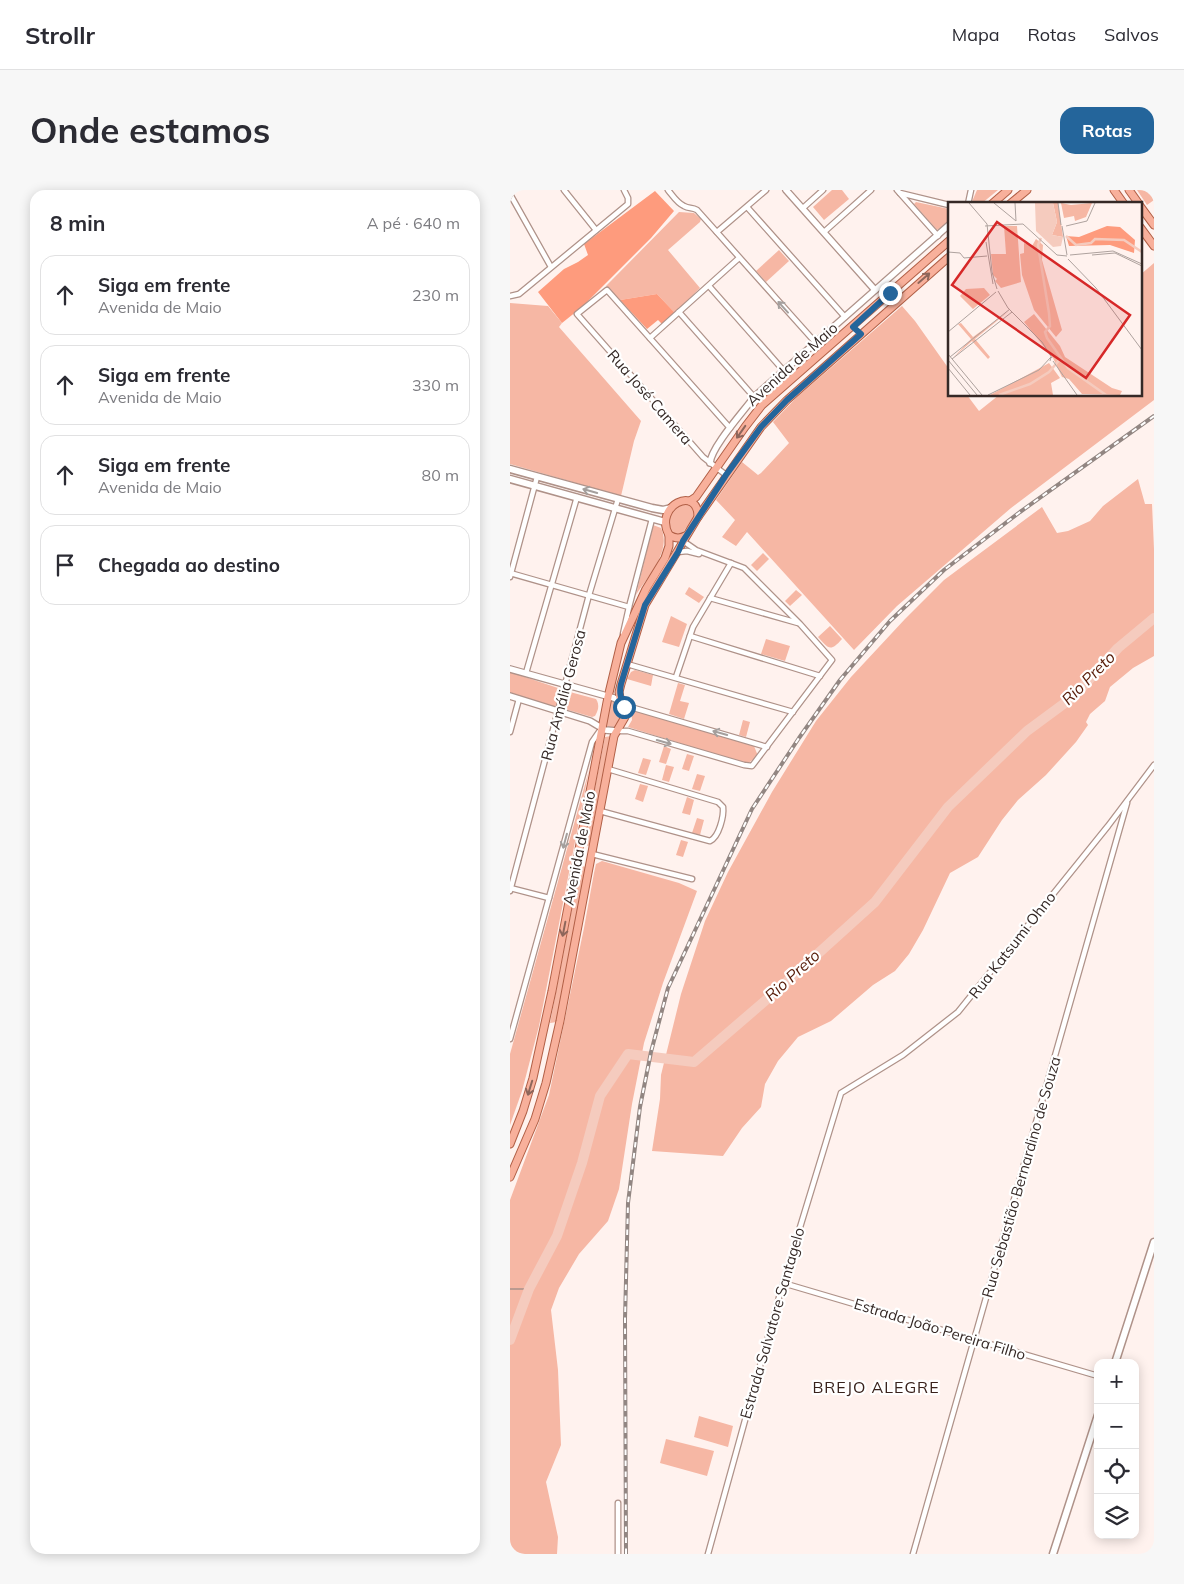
<!DOCTYPE html>
<html lang="pt">
<meta charset="utf-8">
<style>
:root{--surface:#fff;--page:#f7f7f7;--text:#2b2b33;--muted:#7c7c81;--line:#e1e1e2;--accent:#24659b}
body{margin:0;font-family:Mulish,sans-serif;background:var(--page);color:var(--text)}
.controls{position:absolute;right:15px;bottom:15px;display:grid;overflow:hidden;border-radius:10px;box-shadow:0 2px 12px #0003}
.controls button{width:45px;height:45px;display:grid;place-items:center;padding:0;border:0;border-bottom:1px solid var(--line);background:var(--surface);color:var(--text);font:25px sans-serif}
.stop{position:absolute;width:15px;height:15px;margin:-11px;border:4px solid #24659b;border-radius:50%;background:#fff}
.stop.end{background:#24659b;border-color:#fff;box-shadow:0 1px 5px #0008}
.list{margin:0;padding:0;list-style:none}
h2{display:flex;justify-content:space-between;align-items:center;height:65px;margin:0;padding:0 20px;font-size:21px}
h2 small{font-size:16px;font-weight:400;color:var(--muted)}
.list li{display:grid;grid-template-columns:32px 1fr auto;gap:15px;align-items:center;box-sizing:border-box;height:80px;margin:0 10px 10px;padding:0 10px;border:1px solid var(--line);border-radius:15px}
.list b{display:block;font-size:19px;white-space:nowrap}
.list p{margin:0;font-size:16px;white-space:nowrap;color:var(--muted)}
.list em{font-size:16px;font-style:normal;color:var(--muted)}
.icon{flex:none;width:28px;height:28px;fill:none;stroke:currentColor;stroke-width:2;stroke-linecap:round;stroke-linejoin:round}
.map{position:relative;flex:none;width:644px;height:1364px;overflow:hidden;border-radius:15px}
header{display:flex;align-items:center;gap:30px;box-sizing:border-box;height:70px;padding:0 25px;background:var(--surface);border-bottom:1px solid var(--line)}
header strong{font-size:24px}
nav{display:flex;gap:28px;margin-inline-start:auto;font-size:18px}
.intro{display:flex;align-items:center;justify-content:space-between;box-sizing:border-box;height:120px;padding:0 30px}
h1{margin:0;font-size:35px}
.button{padding:12px 22px;border-radius:15px;background:var(--accent);color:#fff;font-size:18px;font-weight:700}
main{display:flex;gap:30px;padding:0 30px}
aside{flex:1;background:var(--surface);border-radius:15px;box-shadow:0 2px 12px #0003}
.map>svg:first-child{display:block}
.green{fill:#f6b7a4}
.forest{fill:#fe9b7d}
.lines{fill:none;stroke-linecap:round;stroke-linejoin:round}
.stream{stroke:#bb9a90;stroke-width:2}
.river{stroke:#f5cbbe;stroke-width:10}
.minor-casing{stroke:#af9289;stroke-width:7}
.tertiary-casing{stroke:#af9289;stroke-width:8}
.secondary-casing{stroke:#af9289;stroke-width:9}
.primary-casing{stroke:#b15f46;stroke-width:9}
.minor{stroke:#fff;stroke-width:4.5}
.tertiary{stroke:#fff;stroke-width:5.5}
.secondary{stroke:#fff;stroke-width:6}
.primary{stroke:#f8b09b;stroke-width:7}
.rail-casing{stroke:#928682;stroke-width:4}
.rail{stroke:#fff;stroke-width:2;stroke-dasharray:5.5;stroke-linecap:butt}
.oneway{stroke:#8d665b}
.oneway2{stroke:#a49f9d}
.route{stroke:#24659b;stroke-width:6}
.labels{text-anchor:middle;dominant-baseline:central;stroke-width:4.5;stroke-linejoin:round;paint-order:stroke}
.street-label{font-size:15px;fill:#352926;stroke:#fff}
.water-label{font-size:16px;font-style:italic;fill:#561a06;stroke:#fff}
.neighbourhood-label{font-size:16px;letter-spacing:1px;fill:#39221c;stroke:#fff}
.inset-river{fill:none;stroke:#f5cbbe;stroke-width:2.5}
.inset-road{fill:none;stroke:#aea29e;stroke-width:1}
.view{fill:#d62828;fill-opacity:0.15;stroke:#d62828;stroke-width:2.5}
.inset-edge{fill:none;stroke:#352926;stroke-width:2.5}
</style>
<header>
<strong>Strollr</strong>
<nav><a>Mapa</a><a>Rotas</a><a>Salvos</a></nav>
</header>
<div class="intro"><h1>Onde estamos</h1><a class="button">Rotas</a></div>
<main>
<aside>
<h2>8 min<small>A pé · 640 m</small></h2>
<ul class="list">
<li><svg class="icon" aria-label="ahead" viewBox="0 0 24 24"><path d="M12 20V5M6 11l6-6 6 6"/></svg><div><b>Siga em frente</b><p>Avenida de Maio</p></div><em>230 m</em></li>
<li><svg class="icon" aria-label="ahead" viewBox="0 0 24 24"><path d="M12 20V5M6 11l6-6 6 6"/></svg><div><b>Siga em frente</b><p>Avenida de Maio</p></div><em>330 m</em></li>
<li><svg class="icon" aria-label="ahead" viewBox="0 0 24 24"><path d="M12 20V5M6 11l6-6 6 6"/></svg><div><b>Siga em frente</b><p>Avenida de Maio</p></div><em>80 m</em></li>
<li><svg class="icon" aria-label="arrive" viewBox="0 0 24 24"><path d="M6 21V4h12l-3 4 3 4H6"/></svg><div><b>Chegada ao destino</b></div></li>
</ul>
</aside>
<div class="map">
<svg width="644" height="1364" viewBox="0 0 644 1364">
<rect width="100%" height="100%" fill="#fff2ee"/>
<g class="green">
<path d="M322 0H332L339 9 314 30 303 17Z"/>
<path d="M467 0H488L471 14H461Z"/>
<path d="M627 0H644V10L637 15Z"/>
<path d="M406 12 439 19V32L427 40 404 14Z"/>
<path d="M169 22 184 23 191 29 190 32 158 60 190 98 165 123 147 104 110 110 96 96Z"/>
<path d="M269 60 279 71 256 92 246 81Z"/>
<path d="M644 73V210L501 318 387 416 344 460 237 342 226 356 212 347 225 330 206 310 232 272 248 285 251 283 279 253 263 232 286 208 392 116 405 131 439 179V205H457L469 221 489 205H630V85Z"/>
<path d="M0 113 38 116 52 133 49 137 131 231 124 251 111 306 0 274Z"/>
<path d="M628 289 635 314H642L644 359V466L623 478 600 497 595 511 580 524 576 532 578 535 566 552 536 585 508 610 492 630 468 667 440 683 413 740 399 764 385 781 363 795 321 831 288 847 268 871 255 894 251 917 232 938 213 966 142 961 150 909 151 885 171 804 195 731 218 682 262 602 306 531 341 487 395 429 434 390 532 317 547 343 558 341 580 331 593 316Z"/>
<path d="M176 313H181L186 323 182 330 181 335 176 338 170 346 161 343C157 327 160 319 176 313Z"/>
<path d="M143 335 151 338C162 361 138 386 126 405Z"/>
<path d="M253 363 259 369 247 381 241 375Z"/>
<path d="M179 397 194 407 189 413 175 404Z"/>
<path d="M286 400 292 405 280 416 275 411Z"/>
<path d="M161 426 177 434 169 457 152 452Z"/>
<path d="M320 436 332 449C320 463 318 458 308 447Z"/>
<path d="M256 449 280 456 275 471 251 464Z"/>
<path d="M125 480 143 485 141 496 117 489 121 482Z"/>
<path d="M0 482 48 498 51 502 49 513 46 517 0 504Z"/>
<path d="M168 493 175 495 170 511 179 513 174 529 159 524Z"/>
<path d="M60 502 86 509C90 515 88 521 85 526L82 527 55 519 53 515C54 509 55 505 60 502Z"/>
<path d="M99 510 108 513 113 524 106 537 94 538Z"/>
<path d="M121 519 244 556 248 566 237 574 118 537 122 530Z"/>
<path d="M233 530 240 532 236 547 229 545Z"/>
<path d="M101 546 81 654 78 656 74 653 95 547Z"/>
<path d="M154 556 161 559 156 574 149 572Z"/>
<path d="M177 564 184 566 179 581 172 579Z"/>
<path d="M133 568 141 570 136 585 128 583Z"/>
<path d="M156 575 164 577 159 592 152 590Z"/>
<path d="M79 580 29 836 12 901 0 935V864Z"/>
<path d="M187 584 195 586 190 601 182 599Z"/>
<path d="M130 594 138 596 133 612 125 609Z"/>
<path d="M177 607 184 610 180 625 172 623Z"/>
<path d="M187 628 194 630 190 645 182 643Z"/>
<path d="M171 650 178 652 173 667 166 665Z"/>
<path d="M92 671 169 693 187 701 153 793 134 853 122 914 109 999 98 1031 69 1064 49 1098 41 1120 48 1180 51 1255 36 1292 48 1347 47 1364H0V1010L39 905 74 738 84 683 86 674Z"/>
<path d="M72 676 76 677 47 832 40 833 70 677Z"/>
<path d="M189 1226 223 1236 218 1257 184 1247Z"/>
<path d="M156 1249 204 1261 197 1286 150 1273Z"/>
</g>
<g class="forest">
<path d="M145 1 164 21 141 48 72 117 52 133 28 102 54 79 68 72 78 65 74 54Z"/>
<path d="M147 104 165 123 152 134 148 130 137 139 110 110Z"/>
</g>
<g class="lines">
<path class="stream" d="M0 1099H19"/>
<path class="river" d="M0 1150 19 1099 47 1046 72 973 90 906 118 864 184 872 270 798 365 712 438 617 517 541 563 507 608 458 644 428"/>
<g class="minor-casing">
<g id="minor">
<path d="M54 0 86 40"/>
<path d="M158 0C163 6 167 13 174 16 179 19 182 17 187 20L306 153"/>
<path d="M387 0 428 46"/>
<path d="M390 3 439 15"/>
<path d="M0 4 41 77"/>
<path d="M458 14 461 0"/>
<path d="M237 17 335 127"/>
<path d="M293 18 313 0"/>
<path d="M207 42 256 0"/>
<path d="M314 42 361 0"/>
<path d="M199 96 274 181"/>
<path d="M0 106 9 104 118 14V8L114 0"/>
<path d="M169 122 244 207"/>
<path d="M140 148 229 68"/>
<path d="M216 285 193 267 67 124 97 100 220 238"/>
<path d="M168 362 177 361 189 364"/>
<path d="M0 383 119 417"/>
<path d="M0 387 27 287"/>
<path d="M200 408 288 433"/>
<path d="M113 444 119 417 142 329"/>
<path d="M180 446 310 486"/>
<path d="M117 474 283 522"/>
<path d="M16 483 67 307"/>
<path d="M166 487 183 437 221 373"/>
<path d="M113 513 117 516 257 557"/>
<path d="M107 541H118L234 575 242 576 322 470 290 434 234 378 186 360 173 351"/>
<path d="M0 542 9 509"/>
<path d="M90 621 200 651C209 647 214 626 213 617L208 612 98 579"/>
<path d="M82 664 182 689"/>
<path d="M0 698 39 708"/>
<path d="M0 701 79 405 108 309"/>
<path d="M0 849 82 552 91 539"/>
<path d="M273 1093 588 1186"/>
<path d="M108 1313V1364"/>
<path d="M198 1364 273 1093 331 903 393 865 448 822 598 636 644 575"/>
<path d="M403 1364 617 613"/>
</g>
</g>
<g class="tertiary-casing">
<g id="tertiary">
<path d="M276 0 365 100"/>
<path d="M200 273C201 257 234 221 244 207L439 35"/>
<path d="M0 479 104 508 112 513"/>
<path d="M0 506 80 531 95 540 107 541"/>
</g>
</g>
<g class="secondary-casing">
<g id="secondary">
<path d="M0 279 142 318 153 320 161 318"/>
<path d="M0 289 155 332"/>
<path d="M605 1173 644 1052"/>
<path d="M543 1364 588 1225"/>
</g>
</g>
<g class="primary-casing">
<g id="primary">
<path d="M604 0 614 14"/>
<path d="M619 0 629 14"/>
<path d="M482 14 498 0"/>
<path d="M500 14 517 0"/>
<path d="M630 16 644 35"/>
<path d="M630 37 644 56"/>
<path d="M180 311 186 307 235 237 252 215 439 51"/>
<path d="M188 327 251 237 277 210 439 67"/>
<path d="M0 954 13 921 23 888 42 801 98 507 111 453 136 399 155 368 159 356V345"/>
<path d="M0 987 25 929 36 893 50 831 104 546 115 527V520L110 508 109 502 111 494 135 415 188 327C188 294 143 316 159 345 166 349 170 349 177 345"/>
</g>
</g>
<use href="#minor" class="minor"/>
<use href="#tertiary" class="tertiary"/>
<use href="#secondary" class="secondary"/>
<use href="#primary" class="primary"/>
<g class="rail-casing">
<path id="rail" d="M116 1364 115 1129 118 1013 130 917 141 862 158 798 242 619 289 548 330 490 380 431 434 380 510 322 644 226"/>
</g>
<use href="#rail" class="rail"/>
</g>
<defs><path id="oneway-shaft" d="M-6 0H5M1.5-3L5.5 0L1.5 3" fill="none" stroke-width="1.6" stroke-linecap="round" stroke-linejoin="round" transform="scale(1.25)"/></defs>
<g class="oneway">
<use href="#oneway-shaft" transform="translate(414 88) rotate(-41)"/>
<use href="#oneway-shaft" transform="translate(231 242) rotate(125)"/>
<use href="#oneway-shaft" transform="translate(54 739) rotate(101)"/>
<use href="#oneway-shaft" transform="translate(20 898) rotate(107)"/>
</g>
<g class="oneway2">
<use href="#oneway-shaft" transform="translate(273 117) rotate(-132)"/>
<use href="#oneway-shaft" transform="translate(80 301) rotate(-164)"/>
<use href="#oneway-shaft" transform="translate(210 543) rotate(-164)"/>
<use href="#oneway-shaft" transform="translate(154 552) rotate(16)"/>
<use href="#oneway-shaft" transform="translate(55 651) rotate(105)"/>
</g>
<g class="lines">
<path class="route" d="M114 517C111 508 109 503 111 494L135 415 168 362 173 351 216 285 251 237 277 210 351 144 343 137 380 103"/>
</g>
<g class="labels">
<g class="street-label">
<text transform="translate(282 174) rotate(-42)">Avenida de Maio</text>
<text transform="translate(140 207) rotate(49)">Rua José Camera</text>
<text transform="translate(53 505) rotate(-75)">Rua Amália Gerosa</text>
<text transform="translate(69 658) rotate(-79)">Avenida de Maio</text>
<text transform="translate(502 755) rotate(-52)">Rua Katsumi Ohno</text>
<text transform="translate(511 987) rotate(-74)">Rua Sebastião Bernardino de Souza</text>
<text transform="translate(262 1133) rotate(-74)">Estrada Salvatore Santagelo</text>
<text transform="translate(430 1139) rotate(17)">Estrada João Pereira Filho</text>
</g>
<g class="water-label">
<text transform="translate(578 488) rotate(-45)">Rio Preto</text>
<text transform="translate(282 785) rotate(-42)">Rio Preto</text>
</g>
<g class="neighbourhood-label">
<text x="366" y="1197">BREJO ALEGRE</text>
</g>
</g>
<g transform="translate(438 12)">
<rect width="194" height="194" fill="#fff2ee"/>
<path d="M105 1H110L115 35 104 33 109 20ZM113 1 123 3 144 1 138 15 127 19 126 14 116 16ZM56 24H69L73 80 53 86 47 79 49 77 45 73 43 52H58ZM88 37 95 43 94 58 114 128 108 135 86 108 74 73 72 52 76 51V41L84 44ZM36 86 42 93 25 107 12 94 18 87ZM61 109 27 137 42 155 40 157 24 139 5 156 23 137 10 122 13 121 25 135ZM86 112 112 144 117 155 164 186 174 189 172 193 134 192 121 177 114 175 105 156 76 120ZM101 161 112 176 103 181 105 193H42Z" fill="#f6b7a4"/>
<path d="M159 24 172 25 187 38 186 51 162 43 121 44 118 34 131 35Z" fill="#fe9b7d"/>
<path d="M87 1H105L109 20 104 33 115 35 113 44 105 45 88 29Z" fill="#f5cbbe"/>
<path class="inset-river" d="M118 34 128 43 143 41 147 37 176 38 194 50M93 36 90 43 101 111 102 124 97 130 99 136 120 166 158 193M51 193 82 182 101 170 113 156"/>
<path class="inset-road" d="M21 1 39 22 44 70 49 87M46 1 68 19M67 1 68 19M110 1 113 23M37 24 75 22 109 53 119 54M114 24 119 53M118 24 139 19 147 1M38 40 45 82M0 50 12 51 16 56 39 54M122 53 165 49 194 62M144 53 167 51 194 64M120 57 148 86 194 148M50 89 60 106 94 140 104 156M0 130 48 90M0 152 34 193M2 155 62 107M4 157 64 110M0 158 29 193M105 159 129 193M0 166 22 193M40 193 91 168 103 155 102 159"/>
<path class="view" d="M49 20 182 113 138 176 4 83Z"/>
<rect width="194" height="194" class="inset-edge"/>
</g>
</svg>
<div class="controls">
<button>+</button>
<button>−</button>
<button><svg class="icon" aria-label="locate" viewBox="0 0 24 24"><circle cx="12" cy="12" r="6"/><path d="M12 2v4M12 18v4M2 12h4M18 12h4"/></svg></button>
<button><svg class="icon" aria-label="layers" viewBox="0 0 24 24"><path d="M12 4l9 5-9 5-9-5zM3 14l9 5 9-5"/></svg></button>
</div>
<div class="stop" style="left:114px;top:517px"></div>
<div class="stop end" style="left:380px;top:103px"></div>
</div>
</main>
